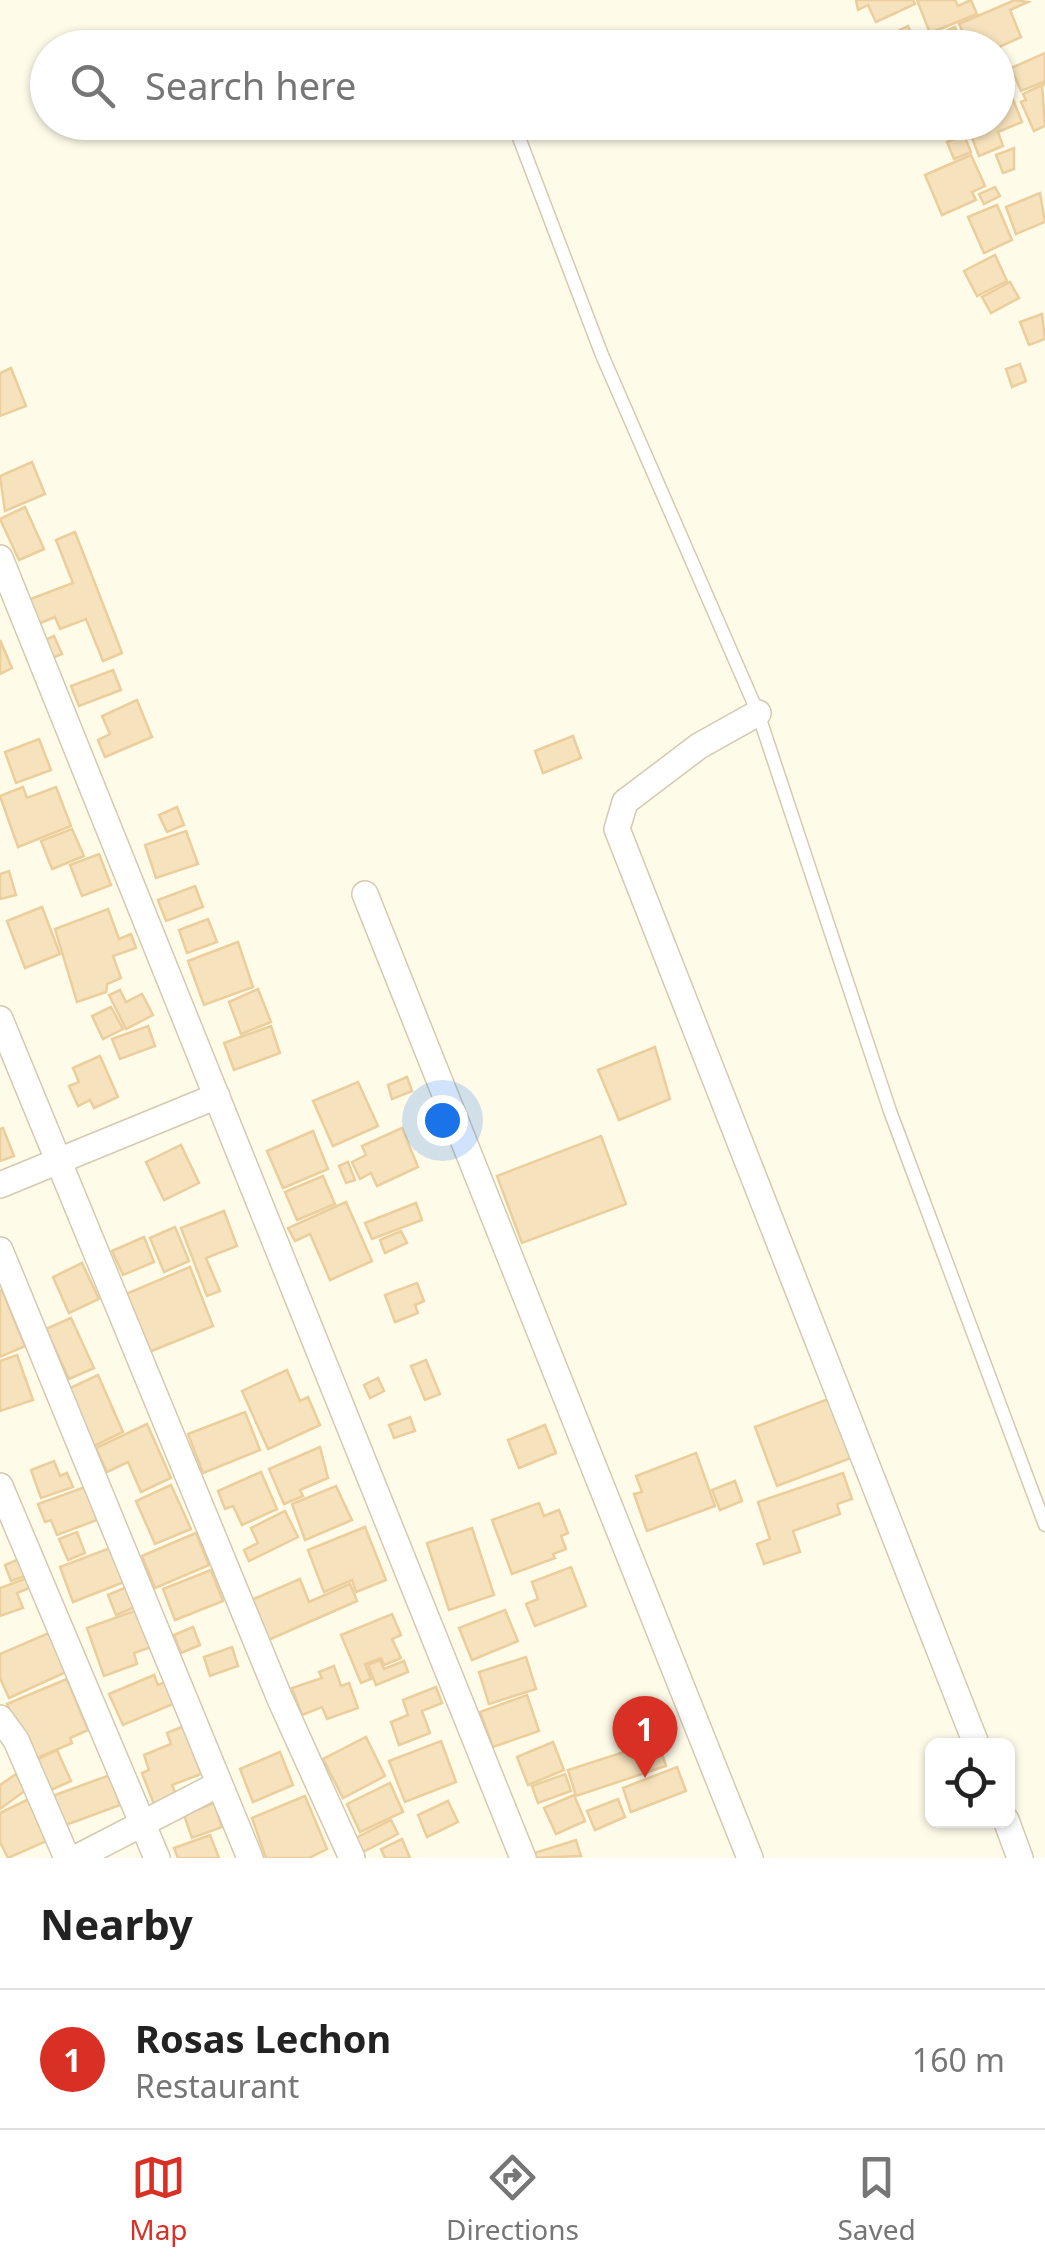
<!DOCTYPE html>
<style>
:root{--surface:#fff;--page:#f6f6f6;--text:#222;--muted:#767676;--line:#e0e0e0;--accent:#d93025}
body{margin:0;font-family:"Noto Sans",sans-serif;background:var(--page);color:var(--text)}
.controls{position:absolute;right:30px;bottom:30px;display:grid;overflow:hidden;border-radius:15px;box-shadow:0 2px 8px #0004}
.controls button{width:90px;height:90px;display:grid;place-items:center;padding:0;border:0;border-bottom:2px solid var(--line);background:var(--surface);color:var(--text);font:50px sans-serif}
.you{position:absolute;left:442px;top:1120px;width:35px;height:35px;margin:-25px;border:8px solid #fff;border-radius:50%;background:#1a73e8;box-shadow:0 0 0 15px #1a73e833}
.badge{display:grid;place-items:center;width:65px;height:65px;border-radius:50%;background:var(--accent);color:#fff;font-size:32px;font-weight:700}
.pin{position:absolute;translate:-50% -82px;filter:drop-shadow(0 2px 5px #0008)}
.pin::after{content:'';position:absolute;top:52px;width:35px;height:30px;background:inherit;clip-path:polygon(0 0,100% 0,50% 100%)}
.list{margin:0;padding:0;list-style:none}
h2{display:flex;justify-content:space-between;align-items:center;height:130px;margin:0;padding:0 40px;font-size:42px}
h2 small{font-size:32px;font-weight:400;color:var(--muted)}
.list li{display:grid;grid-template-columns:65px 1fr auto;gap:30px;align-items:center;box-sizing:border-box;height:140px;padding:0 40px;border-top:2px solid var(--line)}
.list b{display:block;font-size:38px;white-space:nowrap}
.list p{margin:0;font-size:32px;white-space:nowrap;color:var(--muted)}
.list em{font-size:32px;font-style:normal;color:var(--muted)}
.icon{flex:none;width:55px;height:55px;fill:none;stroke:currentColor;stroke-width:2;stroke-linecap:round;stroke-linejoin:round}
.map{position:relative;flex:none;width:1045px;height:1858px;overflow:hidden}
.search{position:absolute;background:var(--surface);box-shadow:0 2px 8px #0004;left:30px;right:30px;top:30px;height:110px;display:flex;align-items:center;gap:25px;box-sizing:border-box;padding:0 35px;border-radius:55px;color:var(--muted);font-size:38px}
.sheet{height:270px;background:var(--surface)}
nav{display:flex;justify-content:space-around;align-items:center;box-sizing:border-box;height:140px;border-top:2px solid var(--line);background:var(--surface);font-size:28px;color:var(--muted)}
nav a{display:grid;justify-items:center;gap:5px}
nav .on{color:var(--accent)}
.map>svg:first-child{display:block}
.building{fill:#f6e3bd;stroke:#ebce9c;stroke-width:2.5}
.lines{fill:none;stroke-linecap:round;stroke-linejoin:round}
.lane-casing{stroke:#d5c9af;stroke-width:15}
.street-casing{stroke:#d5c9af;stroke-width:28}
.lane{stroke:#fff;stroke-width:12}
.street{stroke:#fff;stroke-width:25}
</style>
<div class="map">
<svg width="1045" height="1858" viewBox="0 0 1045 1858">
<rect width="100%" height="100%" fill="#fefbe9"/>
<g class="building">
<path d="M856 0H913L915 4 876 22 868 5 858 10Z"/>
<path d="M917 0H955L958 6 971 0 977 14 930 33Z"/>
<path d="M1015 0 1028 2 1010 10 1021 37 997 48H982L980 43 970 47 959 24Z"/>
<path d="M908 26 918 48H886L882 39Z"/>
<path d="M955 27 959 37 944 44 940 34Z"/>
<path d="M1045 53V86L1043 82 1021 91 1011 68Z"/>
<path d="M1042 85 1045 126 1034 131 1021 102 1026 100 1023 94Z"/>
<path d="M1008 87 1022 122 998 132 1003 146 979 156 966 122H998V91Z"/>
<path d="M960 122 964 132 948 138 944 128Z"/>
<path d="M964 135 971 152 954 159 947 142Z"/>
<path d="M1014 148V169L1003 173 996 155Z"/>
<path d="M971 155 985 186 972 192 976 200 942 215 925 175Z"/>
<path d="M995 187 1000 196 984 204 979 194Z"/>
<path d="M1040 193 1045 222 1016 234 1006 207Z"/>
<path d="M997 205 1012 240 984 253 968 217Z"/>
<path d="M995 255 1007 281 977 296 964 271Z"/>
<path d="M1010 282 1019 298 991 313 982 297Z"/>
<path d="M1042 314 1045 339 1029 345 1020 322Z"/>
<path d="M1020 364 1026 381 1012 387 1006 369Z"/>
<path d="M11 368 26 406 0 416V373Z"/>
<path d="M32 462 45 494 5 511 0 476Z"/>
<path d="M25 507 44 549 19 560 0 519Z"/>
<path d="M75 532 122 653 103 661 86 619 60 629 55 617 38 624 28 600 73 583 56 540Z"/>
<path d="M54 636 62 654 52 658 45 640Z"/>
<path d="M0 640 12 668 0 674Z"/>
<path d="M113 670 121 690 79 706 71 686Z"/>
<path d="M137 700 152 737 105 757 98 740 110 734 102 716Z"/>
<path d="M573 736 581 758 543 773 535 751Z"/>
<path d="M39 739 51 770 16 783 5 752Z"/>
<path d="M23 787 27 798 56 787 71 826 18 847 0 796Z"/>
<path d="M177 807 184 825 167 832 159 815Z"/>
<path d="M72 829 84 856 52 869 41 841Z"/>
<path d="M186 831 198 864 156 878 145 845Z"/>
<path d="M99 854 111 885 82 896 70 865Z"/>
<path d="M9 871 16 895 0 899V874Z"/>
<path d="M195 886 203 907 166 921 158 900Z"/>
<path d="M42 907 60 954 25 968 7 921Z"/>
<path d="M108 909 119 939 131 934 136 948 113 956 121 978 107 984 106 992 77 1002 55 929Z"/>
<path d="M208 919 217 942 187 953 179 930Z"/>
<path d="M238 942 253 987 204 1005 188 961Z"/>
<path d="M258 989 271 1022 241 1034 229 1002Z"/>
<path d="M120 990 126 1002 142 994 153 1015 126 1029 109 995Z"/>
<path d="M111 1007 123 1029 103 1039 92 1016Z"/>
<path d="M148 1026 155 1046 120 1059 112 1039Z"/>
<path d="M271 1026 280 1053 234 1070 224 1043Z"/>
<path d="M655 1047 670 1099 619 1120 598 1070Z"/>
<path d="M100 1056 118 1097 94 1108 90 1100 78 1106 69 1086 79 1082 73 1068Z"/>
<path d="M407 1077 412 1091 392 1099 388 1085Z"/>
<path d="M358 1082 378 1126 333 1146 313 1101Z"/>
<path d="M3 1128 14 1156 0 1161V1129Z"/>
<path d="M402 1128 418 1167 377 1186 371 1173 360 1179 352 1162 366 1155 362 1146Z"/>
<path d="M313 1131 328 1169 283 1188 267 1151Z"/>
<path d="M601 1136 626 1204 522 1243 497 1176Z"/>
<path d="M181 1145 199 1183 164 1200 146 1162Z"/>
<path d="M348 1162 355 1180 346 1183 339 1166Z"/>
<path d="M323 1176 335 1204 297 1220 285 1192Z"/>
<path d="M346 1202 372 1261 330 1280 310 1234 295 1241 288 1228Z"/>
<path d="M416 1203 422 1220 372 1239 365 1223Z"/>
<path d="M224 1211 237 1246 206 1258 220 1291 207 1296 181 1228Z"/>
<path d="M175 1227 189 1261 164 1272 150 1238Z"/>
<path d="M401 1231 407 1243 385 1253 380 1240Z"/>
<path d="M144 1237 154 1262 123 1275 112 1251Z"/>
<path d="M82 1263 99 1299 69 1313 53 1277Z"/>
<path d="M190 1267 213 1326 149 1352 126 1294Z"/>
<path d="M417 1283 424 1301 415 1305 418 1313 395 1322 385 1295Z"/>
<path d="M2 1290 25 1346 0 1357V1291Z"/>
<path d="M71 1318 94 1368 69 1379 46 1329Z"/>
<path d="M17 1355 33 1400 0 1411V1361Z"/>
<path d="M426 1360 440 1394 425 1400 411 1366Z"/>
<path d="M287 1370 300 1401 308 1397 320 1425 268 1449 242 1391Z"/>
<path d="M98 1375 123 1432 94 1446 68 1389Z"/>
<path d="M378 1378 384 1391 370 1398 364 1385Z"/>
<path d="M828 1399 851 1458 777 1486 755 1427Z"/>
<path d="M245 1412 260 1450 203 1473 188 1434Z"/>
<path d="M410 1417 415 1431 394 1438 389 1425Z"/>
<path d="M147 1424 171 1478 141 1492 128 1462 107 1472 96 1448Z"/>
<path d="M545 1425 556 1453 519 1468 508 1440Z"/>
<path d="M320 1447 328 1478 300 1490 303 1496 284 1504 269 1469Z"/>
<path d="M696 1453 715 1506 647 1531 634 1494 642 1492 636 1476Z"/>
<path d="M54 1461 60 1476 67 1473 73 1487 41 1498 31 1470Z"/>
<path d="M261 1472 277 1509 242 1525 233 1506 225 1509 218 1491Z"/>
<path d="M843 1473 852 1499 837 1504 840 1514 793 1531 800 1552 764 1564 757 1544 770 1539 758 1502Z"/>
<path d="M735 1481 742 1501 720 1510 712 1490Z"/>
<path d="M171 1485 191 1529 155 1544 136 1501Z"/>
<path d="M336 1486 352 1520 305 1540 292 1504Z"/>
<path d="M85 1487 97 1520 57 1535 51 1520 45 1522 38 1504Z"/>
<path d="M539 1503 544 1516 559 1510 568 1533 561 1536 566 1549 553 1554 555 1558 512 1574 492 1520Z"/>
<path d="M285 1511 298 1537 249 1561 244 1550 258 1543 251 1528Z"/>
<path d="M365 1527 386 1580 356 1592 352 1580 324 1592 308 1550Z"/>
<path d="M472 1528 494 1595 449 1610 427 1543Z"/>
<path d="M77 1532 85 1553 68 1560 59 1539Z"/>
<path d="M196 1533 209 1565 155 1588 142 1556Z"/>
<path d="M110 1548 124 1582 73 1602 60 1567Z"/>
<path d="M22 1558 28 1575 11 1581 5 1565Z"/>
<path d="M571 1567 586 1606 535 1626 526 1604 538 1599 532 1582Z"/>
<path d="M211 1570 223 1601 175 1620 163 1589Z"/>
<path d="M30 1577 34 1586 17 1593 23 1608 0 1616V1588Z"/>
<path d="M300 1579 309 1602 350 1584 357 1601 266 1641 249 1601Z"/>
<path d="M127 1587 135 1607 116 1615 108 1595Z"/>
<path d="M137 1610 151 1647 134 1653 137 1664 104 1676 87 1628Z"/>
<path d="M505 1610 518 1641 472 1660 459 1628Z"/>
<path d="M392 1614 401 1635 392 1639 401 1658 384 1665 381 1658 365 1664 371 1679 361 1683 341 1635Z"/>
<path d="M193 1627 200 1645 181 1653 174 1635Z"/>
<path d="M49 1633 66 1672 9 1698 0 1678V1654Z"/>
<path d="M232 1647 238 1666 210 1676 204 1657Z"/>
<path d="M526 1657 536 1689 489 1704 479 1672Z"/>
<path d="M380 1660 384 1669 404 1661 408 1672 376 1685 368 1665Z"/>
<path d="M334 1666 341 1686 349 1683 358 1708 327 1719 322 1707 302 1715 292 1688 322 1678 319 1672Z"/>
<path d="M154 1675 158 1685 165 1682 173 1704 123 1725 109 1694Z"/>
<path d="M67 1679 88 1730 70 1738 72 1743 30 1761 7 1704Z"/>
<path d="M436 1687 442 1703 422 1711 430 1733 399 1745 391 1722 408 1715 403 1700Z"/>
<path d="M527 1695 539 1731 493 1747 480 1712Z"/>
<path d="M184 1726 201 1774 172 1785 178 1799 155 1807 142 1773 149 1770 144 1755 171 1744 167 1733Z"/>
<path d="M366 1737 385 1776 343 1798 323 1759Z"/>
<path d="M441 1741 456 1782 405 1802 389 1761Z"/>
<path d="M658 1741 666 1766 576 1796 568 1770Z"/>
<path d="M553 1742 564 1770 528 1785 517 1757Z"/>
<path d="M57 1750 71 1781 46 1792 32 1762Z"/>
<path d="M280 1752 293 1785 253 1802 240 1769Z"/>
<path d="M677 1767 686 1791 631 1812 623 1788Z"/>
<path d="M16 1774 26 1790 0 1809V1785Z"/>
<path d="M565 1774 571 1791 538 1803 532 1786Z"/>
<path d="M110 1775 120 1805 58 1828 47 1798Z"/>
<path d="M390 1783 403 1812 360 1832 347 1804Z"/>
<path d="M574 1795 585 1821 556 1834 544 1808Z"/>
<path d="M305 1796 327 1849 309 1858H266L252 1818Z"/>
<path d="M29 1799 49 1840 8 1858 0 1842V1813Z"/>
<path d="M618 1799 625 1817 595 1830 587 1811Z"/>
<path d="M448 1801 458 1822 427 1837 418 1815Z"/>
<path d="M214 1803 222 1827 192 1838 184 1815Z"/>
<path d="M391 1820 398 1834 355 1856 348 1842Z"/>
<path d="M210 1835 219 1858H178L174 1848Z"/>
<path d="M402 1839 410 1858H385L381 1849Z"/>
<path d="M576 1840 581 1856 529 1858 528 1855Z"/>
</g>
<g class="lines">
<g class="lane-casing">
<path id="lane" d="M513 122 602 355 758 713 890 1111 1045 1525"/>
</g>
<g class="street-casing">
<g id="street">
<path d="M0 558 523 1858"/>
<path d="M758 713 699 746 625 802 617 829 977 1746"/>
<path d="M365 894 750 1858"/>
<path d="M0 1019 280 1699 352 1858"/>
<path d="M0 1185 217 1096"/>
<path d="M0 1250 250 1858"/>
<path d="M0 1486 157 1858"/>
<path d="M0 1718 16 1740 67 1858"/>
<path d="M1006 1820 1020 1858"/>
<path d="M76 1858 219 1784"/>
</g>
</g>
<use href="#lane" class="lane"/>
<use href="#street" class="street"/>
</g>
</svg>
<div class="controls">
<button><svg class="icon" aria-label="locate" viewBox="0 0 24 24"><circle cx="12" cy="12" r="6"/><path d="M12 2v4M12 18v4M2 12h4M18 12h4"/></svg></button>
</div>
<div class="you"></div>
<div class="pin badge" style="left:645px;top:1778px">1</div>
<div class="search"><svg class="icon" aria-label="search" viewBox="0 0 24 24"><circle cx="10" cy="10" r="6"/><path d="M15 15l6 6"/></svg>Search here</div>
</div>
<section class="sheet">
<h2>Nearby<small></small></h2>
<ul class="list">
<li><span class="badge">1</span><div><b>Rosas Lechon</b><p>Restaurant</p></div><em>160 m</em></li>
</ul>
</section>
<nav>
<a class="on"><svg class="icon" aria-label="map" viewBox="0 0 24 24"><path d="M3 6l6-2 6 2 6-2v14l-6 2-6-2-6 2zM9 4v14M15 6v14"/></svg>Map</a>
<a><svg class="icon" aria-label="directions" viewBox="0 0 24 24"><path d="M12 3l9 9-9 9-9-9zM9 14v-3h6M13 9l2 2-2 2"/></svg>Directions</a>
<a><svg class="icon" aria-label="saved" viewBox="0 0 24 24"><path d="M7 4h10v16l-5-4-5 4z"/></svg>Saved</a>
</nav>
